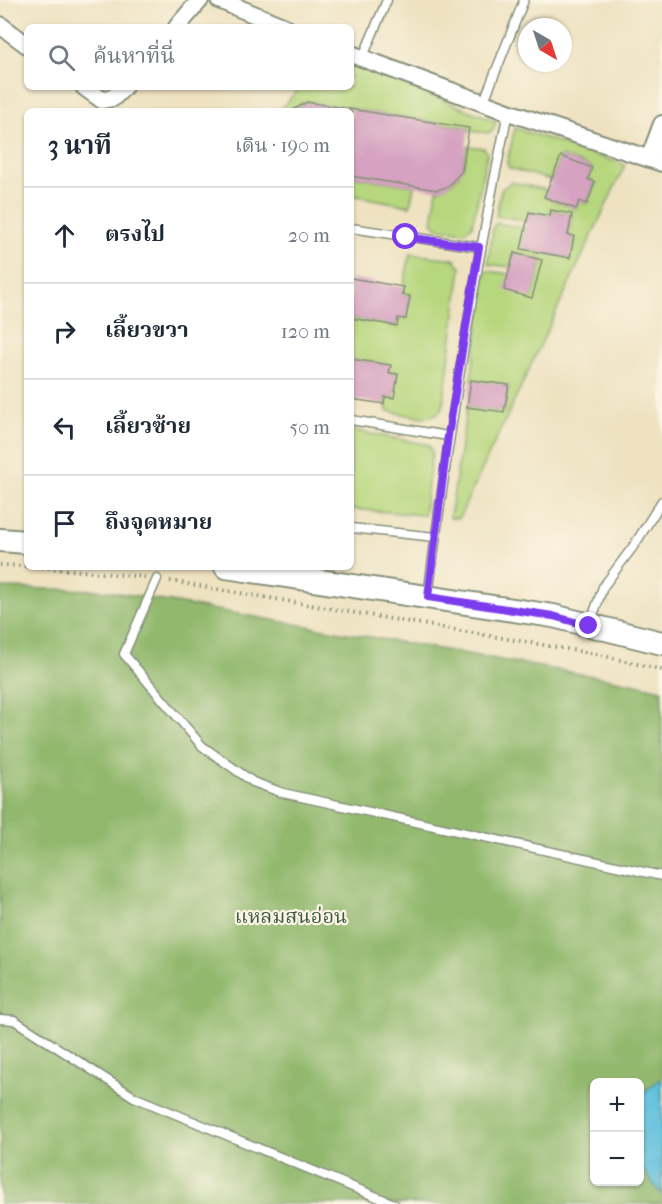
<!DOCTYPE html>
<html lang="th">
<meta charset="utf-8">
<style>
:root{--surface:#fff;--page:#f6f6f7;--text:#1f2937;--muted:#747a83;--line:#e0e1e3}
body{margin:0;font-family:"IM FELL French Canon","Noto Serif Thai",serif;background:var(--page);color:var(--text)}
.controls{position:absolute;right:18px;bottom:18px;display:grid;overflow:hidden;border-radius:9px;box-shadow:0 2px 4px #0004}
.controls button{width:54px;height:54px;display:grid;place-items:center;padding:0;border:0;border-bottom:2px solid var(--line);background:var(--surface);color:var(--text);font:30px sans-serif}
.compass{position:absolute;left:518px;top:18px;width:54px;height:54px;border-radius:50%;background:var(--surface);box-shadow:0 2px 4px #0004;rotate:141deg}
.stop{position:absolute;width:18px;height:18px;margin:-14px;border:4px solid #7c3aed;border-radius:50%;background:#fff}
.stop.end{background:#7c3aed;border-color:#fff;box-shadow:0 2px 6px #0008}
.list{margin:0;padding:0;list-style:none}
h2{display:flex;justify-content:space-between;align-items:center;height:78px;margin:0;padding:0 24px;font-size:26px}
h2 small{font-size:20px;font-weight:400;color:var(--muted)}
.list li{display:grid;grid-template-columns:39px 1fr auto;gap:18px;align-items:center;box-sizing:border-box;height:96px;padding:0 24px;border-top:2px solid var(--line)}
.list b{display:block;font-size:22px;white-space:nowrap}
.list em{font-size:20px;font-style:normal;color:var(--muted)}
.icon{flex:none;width:33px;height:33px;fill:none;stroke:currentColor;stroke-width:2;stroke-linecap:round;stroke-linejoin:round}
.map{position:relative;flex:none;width:662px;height:1204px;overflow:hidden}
.search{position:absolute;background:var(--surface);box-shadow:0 2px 4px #0004;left:24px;top:24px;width:330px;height:66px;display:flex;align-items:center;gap:15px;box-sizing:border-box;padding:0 21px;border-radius:9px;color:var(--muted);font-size:22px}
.panel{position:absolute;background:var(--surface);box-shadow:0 2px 4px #0004;left:24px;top:108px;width:330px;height:462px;border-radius:9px}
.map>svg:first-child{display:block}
.green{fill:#b7d77e;stroke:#6b8a59;stroke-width:1.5}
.forest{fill:#91b86d;stroke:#587a50;stroke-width:1.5;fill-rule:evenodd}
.water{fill:#5ec0dd;stroke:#3e7e88;stroke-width:1.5}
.building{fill:#d5a2c1}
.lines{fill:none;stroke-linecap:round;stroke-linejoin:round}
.lane-casing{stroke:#86907a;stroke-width:11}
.street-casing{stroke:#86907a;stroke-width:20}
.secondary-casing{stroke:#86907a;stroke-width:26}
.path{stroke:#86907a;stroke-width:4;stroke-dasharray:1.5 4.5;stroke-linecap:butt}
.lane{stroke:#fff;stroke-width:8}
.street{stroke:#fff;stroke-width:16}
.secondary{stroke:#fff;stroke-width:22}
.route{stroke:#7c3aed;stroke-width:8}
.labels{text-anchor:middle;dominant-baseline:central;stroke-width:4.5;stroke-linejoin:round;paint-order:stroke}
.park-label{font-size:20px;fill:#3d5c43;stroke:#fcf5e5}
</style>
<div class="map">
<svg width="662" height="1204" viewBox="0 0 662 1204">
<rect width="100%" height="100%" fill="#fcf5e5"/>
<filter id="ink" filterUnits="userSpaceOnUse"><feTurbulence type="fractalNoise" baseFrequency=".0167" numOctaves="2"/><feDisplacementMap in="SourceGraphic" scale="12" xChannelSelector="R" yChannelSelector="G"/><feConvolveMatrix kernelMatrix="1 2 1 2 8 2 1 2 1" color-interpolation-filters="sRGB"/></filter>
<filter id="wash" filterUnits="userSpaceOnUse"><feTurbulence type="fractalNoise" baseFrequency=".008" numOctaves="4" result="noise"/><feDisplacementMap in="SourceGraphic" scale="24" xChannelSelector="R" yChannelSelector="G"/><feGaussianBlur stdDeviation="1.35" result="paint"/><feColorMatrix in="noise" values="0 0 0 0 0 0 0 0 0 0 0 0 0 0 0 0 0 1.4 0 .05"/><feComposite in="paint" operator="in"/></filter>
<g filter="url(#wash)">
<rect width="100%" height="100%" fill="#eee2c1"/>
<g class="green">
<path d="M351 64 496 121 493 130 488 133 469 131V128L307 102 291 111H279L301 87H351Z"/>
<path d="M515 128 625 165 459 518H450L467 407 504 412 509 386 471 380 485 274 488 271 509 274 532 297 542 260 514 253 511 267 488 264 493 227 496 223 525 228 522 249 569 258 574 237 568 235 572 214 551 210 550 216 529 212 527 221 496 216 501 190 511 182 547 190 545 197 576 209 579 201 587 204 595 183 588 179 592 168 561 156 551 180 509 168 507 163Z"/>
<path d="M468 146 484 148 487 154 472 226 464 232 438 228 432 223 437 190C460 183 464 168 468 146Z"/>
<path d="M351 176 414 186 410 206 352 195 351 201Z"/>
<path d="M410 254 454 259 461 267 443 407C434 425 402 413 387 411L385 397 394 398 397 374 389 373 390 365 351 359V318L396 326 398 318 406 319 410 296 402 295Z"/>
<path d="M351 430 429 445 432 452 424 515 351 509Z"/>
</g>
<path class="forest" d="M0 588 102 590 627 682 662 690V1204H0ZM594 1082H640V1182H594Z"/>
<path class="water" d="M662 1078V1195L640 1166V1095Z"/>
<g id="blocks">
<g class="building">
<path d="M307 102 469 128 462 171 447 187 437 190 351 176V111H291Z"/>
<path d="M561 156 592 168 588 179 595 182 587 204 579 201 576 209 544 197Z"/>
<path d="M551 210 572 214 568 235 574 236 570 258 521 249 529 212 550 216Z"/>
<path d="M514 253 542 260 532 298 504 290Z"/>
<path d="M351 278 404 287 402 295 410 296 406 319 398 318 397 326 351 318Z"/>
<path d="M351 359 391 365 389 373 398 374 394 398 385 397 384 404 351 399Z"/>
<path d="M471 380 509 385 504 412 467 407Z"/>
</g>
</g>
</g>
<g filter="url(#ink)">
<use href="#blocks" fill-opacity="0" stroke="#86907a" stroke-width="1.5"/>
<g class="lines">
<g class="lane-casing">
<g id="lane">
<path d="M362 59 387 0"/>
<path d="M484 101 524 0"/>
<path d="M351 228 479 247"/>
<path d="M351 420 448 436"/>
<path d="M351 528 435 537"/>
<path d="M157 579 124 654 202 746 253 782 283 793 662 876"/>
<path d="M428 597C448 434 474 273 508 112"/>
<path d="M590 624 603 587 635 544 662 501"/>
<path d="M0 1019 14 1020 134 1097 394 1204"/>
</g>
</g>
<g class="street-casing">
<g id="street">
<path d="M219 0 285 27"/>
<path d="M0 25 27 45"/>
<path d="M177 27 200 0"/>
<path d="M351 54 508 112 662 163"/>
<path d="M84 87 102 100 113 98 124 87"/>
<path d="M649 159 662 124"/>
</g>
</g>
<g class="secondary-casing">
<g id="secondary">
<path d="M0 540 27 542"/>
<path d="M226 567 553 616 662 643"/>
</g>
</g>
<g class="path">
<path d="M0 565 27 566"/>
<path d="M36 567 145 577"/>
<path d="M170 581 596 654 662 670"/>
</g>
<use href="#lane" class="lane"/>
<use href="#street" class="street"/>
<use href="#secondary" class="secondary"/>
</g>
</g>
<g class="lines" filter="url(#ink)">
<path class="route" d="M406 237 479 247 448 436 428 597 553 616 589 626"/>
</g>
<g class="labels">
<g class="park-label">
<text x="291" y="916">แหลมสนอ่อน</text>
</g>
</g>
</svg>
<div class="controls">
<button>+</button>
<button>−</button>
</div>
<svg class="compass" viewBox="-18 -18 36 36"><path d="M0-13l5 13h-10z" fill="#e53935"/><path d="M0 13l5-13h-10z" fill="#747a83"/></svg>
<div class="stop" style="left:406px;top:237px"></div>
<div class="stop end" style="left:589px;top:626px"></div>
<div class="search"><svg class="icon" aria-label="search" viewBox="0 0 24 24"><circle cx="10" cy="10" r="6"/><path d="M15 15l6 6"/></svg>ค้นหาที่นี่</div>
<section class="panel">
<h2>3 นาที<small>เดิน · 190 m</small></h2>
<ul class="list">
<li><svg class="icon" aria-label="ahead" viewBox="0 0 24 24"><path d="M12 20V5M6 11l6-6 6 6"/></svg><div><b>ตรงไป</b></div><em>20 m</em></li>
<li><svg class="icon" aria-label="right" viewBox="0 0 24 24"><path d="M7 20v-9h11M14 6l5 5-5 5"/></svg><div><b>เลี้ยวขวา</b></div><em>120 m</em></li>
<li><svg class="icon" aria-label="left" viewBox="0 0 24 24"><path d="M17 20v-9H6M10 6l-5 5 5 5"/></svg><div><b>เลี้ยวซ้าย</b></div><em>50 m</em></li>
<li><svg class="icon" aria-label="arrive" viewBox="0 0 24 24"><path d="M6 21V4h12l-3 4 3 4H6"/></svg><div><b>ถึงจุดหมาย</b></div></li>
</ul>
</section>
</div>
